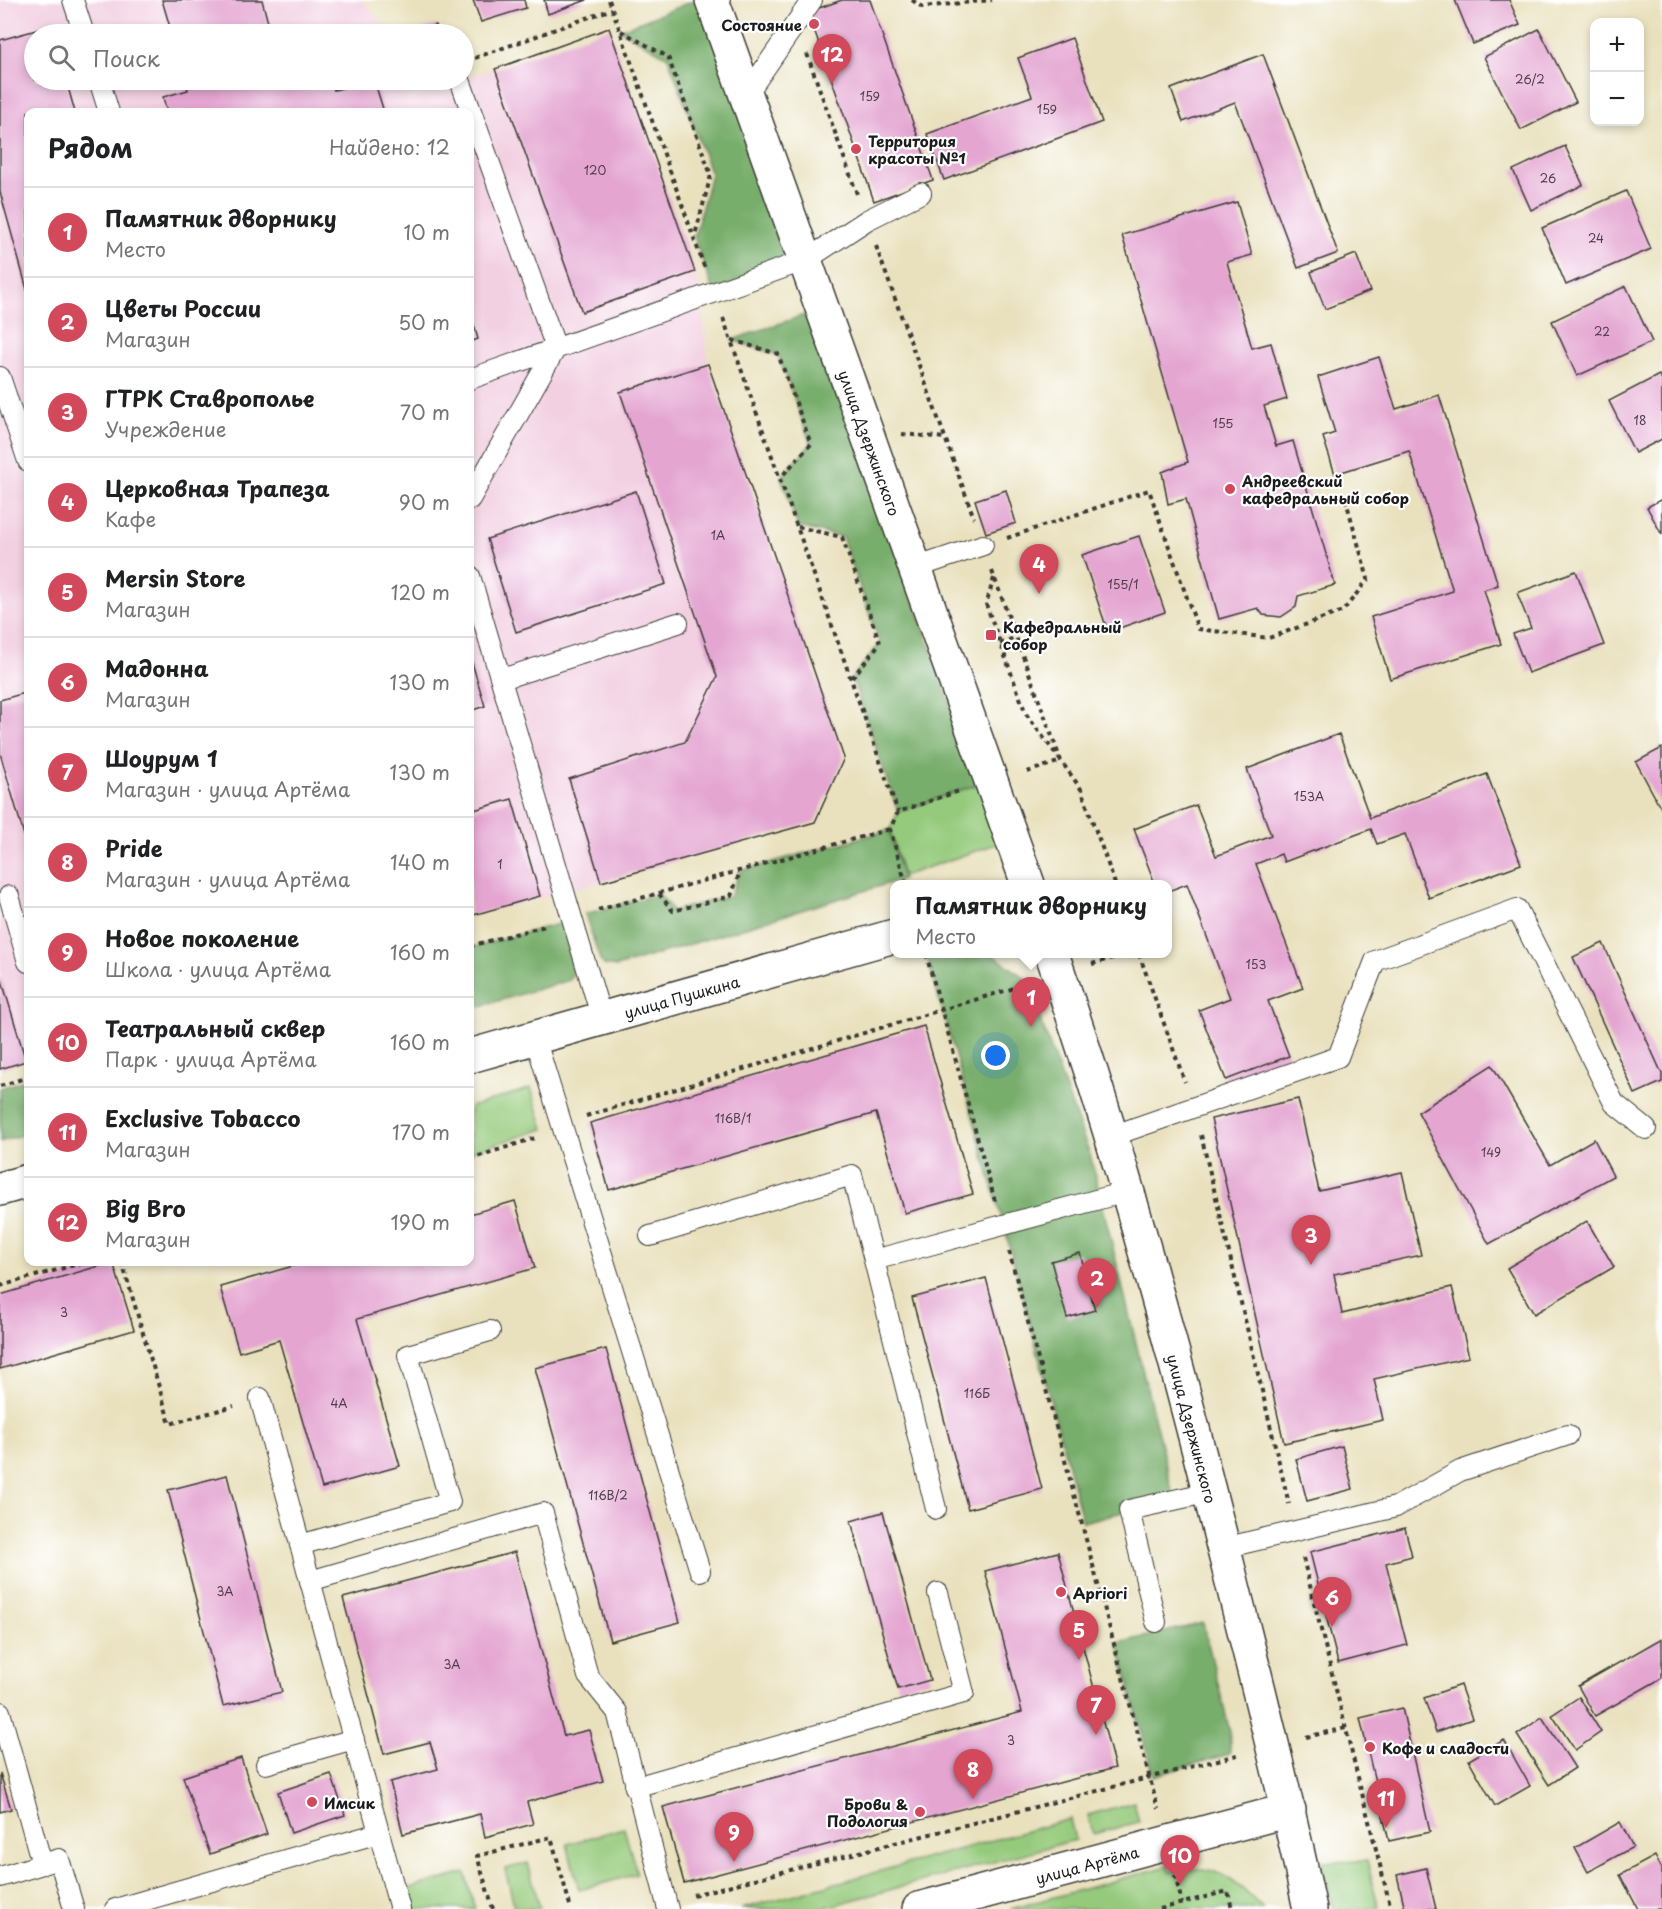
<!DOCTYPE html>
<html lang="ru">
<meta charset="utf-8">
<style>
:root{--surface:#fff;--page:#f2f2f2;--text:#202124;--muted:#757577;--line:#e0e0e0;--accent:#d1495b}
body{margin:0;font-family:"Playpen Sans",sans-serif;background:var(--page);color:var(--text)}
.controls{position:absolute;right:18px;top:18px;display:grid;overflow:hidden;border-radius:12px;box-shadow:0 3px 9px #0003}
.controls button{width:54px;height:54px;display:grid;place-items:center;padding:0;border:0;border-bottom:2px solid var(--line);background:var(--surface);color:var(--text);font:30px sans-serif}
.you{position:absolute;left:996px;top:1056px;width:21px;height:21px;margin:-15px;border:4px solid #fff;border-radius:50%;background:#1a73e8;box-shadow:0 0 0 9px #1a73e833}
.badge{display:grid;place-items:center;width:39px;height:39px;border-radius:50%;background:var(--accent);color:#fff;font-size:20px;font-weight:700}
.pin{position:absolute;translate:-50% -50px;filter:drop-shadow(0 2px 3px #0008)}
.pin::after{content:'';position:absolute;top:32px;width:21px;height:18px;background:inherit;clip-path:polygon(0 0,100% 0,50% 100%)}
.popup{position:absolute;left:890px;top:880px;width:282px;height:78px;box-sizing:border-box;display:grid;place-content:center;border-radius:12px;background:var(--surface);filter:drop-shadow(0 2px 4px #0005);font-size:20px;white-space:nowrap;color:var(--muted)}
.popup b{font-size:22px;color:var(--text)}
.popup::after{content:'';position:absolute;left:50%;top:100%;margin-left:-12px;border:12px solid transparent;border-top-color:var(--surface)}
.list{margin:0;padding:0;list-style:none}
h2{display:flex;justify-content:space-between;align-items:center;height:78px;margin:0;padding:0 24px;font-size:26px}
h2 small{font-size:20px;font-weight:400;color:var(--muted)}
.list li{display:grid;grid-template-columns:39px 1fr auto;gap:18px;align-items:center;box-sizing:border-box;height:90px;padding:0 24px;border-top:2px solid var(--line)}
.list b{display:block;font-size:22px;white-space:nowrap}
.list p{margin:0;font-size:20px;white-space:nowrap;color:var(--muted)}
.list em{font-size:20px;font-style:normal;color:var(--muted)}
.icon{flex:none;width:33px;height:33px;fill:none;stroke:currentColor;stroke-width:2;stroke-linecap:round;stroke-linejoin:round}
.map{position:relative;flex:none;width:1662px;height:1909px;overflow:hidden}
.search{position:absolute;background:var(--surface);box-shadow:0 3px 9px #0003;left:24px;top:24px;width:450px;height:66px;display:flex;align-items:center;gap:15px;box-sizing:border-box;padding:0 21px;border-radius:33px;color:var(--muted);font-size:22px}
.panel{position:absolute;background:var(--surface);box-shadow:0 3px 9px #0003;left:24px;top:108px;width:450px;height:1158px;border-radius:12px}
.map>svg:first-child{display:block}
.built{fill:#f2cfe1}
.green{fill:#95ca7c;stroke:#58734c;stroke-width:1.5}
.forest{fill:#78ae6c;stroke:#4a6544;stroke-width:1.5}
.building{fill:#e4a6d1}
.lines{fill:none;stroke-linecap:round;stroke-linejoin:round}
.lane-casing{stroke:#3b3a34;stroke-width:22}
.street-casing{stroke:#3b3a34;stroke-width:36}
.secondary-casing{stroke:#3b3a34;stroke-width:36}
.path{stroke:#3b3a34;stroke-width:4;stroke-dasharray:4.5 4.5;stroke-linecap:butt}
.lane{stroke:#fff;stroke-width:20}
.street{stroke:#fff;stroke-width:33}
.secondary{stroke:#fff;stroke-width:33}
.poi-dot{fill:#d1495b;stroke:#fff;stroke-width:2}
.labels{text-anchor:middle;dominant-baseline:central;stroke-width:4.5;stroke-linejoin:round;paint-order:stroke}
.number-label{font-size:12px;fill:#4e3e49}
.poi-label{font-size:15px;font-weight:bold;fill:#1c1c1c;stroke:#fff;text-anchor:start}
.street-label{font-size:15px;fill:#1c1c1c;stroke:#fff}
</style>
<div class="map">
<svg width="1662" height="1909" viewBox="0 0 1662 1909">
<rect width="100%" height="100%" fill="#fff"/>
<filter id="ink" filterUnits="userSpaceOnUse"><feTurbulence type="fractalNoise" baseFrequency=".0167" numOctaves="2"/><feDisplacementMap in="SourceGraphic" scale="12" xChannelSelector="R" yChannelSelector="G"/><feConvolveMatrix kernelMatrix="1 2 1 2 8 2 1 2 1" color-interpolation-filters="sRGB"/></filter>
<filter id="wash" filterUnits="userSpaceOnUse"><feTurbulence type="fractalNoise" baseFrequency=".008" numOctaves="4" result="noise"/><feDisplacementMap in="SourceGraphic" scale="24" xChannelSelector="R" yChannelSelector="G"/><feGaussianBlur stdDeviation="1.35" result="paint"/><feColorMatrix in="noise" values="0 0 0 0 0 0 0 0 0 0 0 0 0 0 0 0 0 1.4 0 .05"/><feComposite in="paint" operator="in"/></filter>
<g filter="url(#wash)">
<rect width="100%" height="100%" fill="#e9e1be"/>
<path class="built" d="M0 0H362L390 34H34V80H426L431 86 495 69 609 28 695 272 701 298 708 364 844 758 601 882 470 916V112H28V1059L0 1069Z"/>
<g class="green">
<path d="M978 784 999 843 903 876 890 829 898 812Z"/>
<path d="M531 1088 544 1129 470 1152V1107Z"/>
<path d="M1134 1802 1139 1822 1093 1834 1088 1815Z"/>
<path d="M1070 1819 1075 1840 819 1909H741Z"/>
<path d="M624 1828 637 1874 579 1890 567 1844Z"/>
<path d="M1367 1861 1379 1909H1333L1321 1862Z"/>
<path d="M528 1863 540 1909H515L505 1869Z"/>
<path d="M1168 1866 1169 1872C1213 1860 1234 1879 1263 1909H1010Z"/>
<path d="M465 1873 475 1909H413L407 1889Z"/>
</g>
<g class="forest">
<path d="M695 0H700L796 262 714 293 694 237 711 174 668 57 620 30Z"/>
<path d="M813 312 978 784 898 812 852 678 880 643 842 537 798 527 781 477 811 444 778 355 732 340Z"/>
<path d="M889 830 903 879 616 967 604 965 600 960 585 914 659 894 673 911 730 896 740 871Z"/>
<path d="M562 923 574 969 570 980 470 1009V948Z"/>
<path d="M926 954H992L1025 978 1091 1158 1174 1499 1083 1522 1004 1226Z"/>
<path d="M28 1079V1133L0 1142V1088Z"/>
<path d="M1203 1623 1230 1732V1754L1153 1776 1118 1643Z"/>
</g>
<g id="blocks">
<g class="building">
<path d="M162 0H262L271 34H172Z"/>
<path d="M473 0H524L526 8 481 22Z"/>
<path d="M544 0H587L548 14Z"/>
<path d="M842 0H870L933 180 874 201 808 12Z"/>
<path d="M1455 0H1509L1520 25 1473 44Z"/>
<path d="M436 25 439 34H412V32Z"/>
<path d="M51 26 54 34H34V80H66L75 112H28V293L0 192V40Z"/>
<path d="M609 28 695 272 582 312 495 69Z"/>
<path d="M1539 29 1576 102 1521 130 1484 57Z"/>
<path d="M1072 38 1102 122 944 180 927 134 1032 96 1018 58Z"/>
<path d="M1263 54 1338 253 1298 268 1235 102 1183 122 1171 89Z"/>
<path d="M185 80H331L334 90 374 80 384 112H167L163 97 188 90Z"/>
<path d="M1565 146 1583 185 1531 210 1513 170Z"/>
<path d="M1626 191 1651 249 1566 285 1542 228Z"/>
<path d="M1237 202 1252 255 1227 262 1252 348 1271 343 1287 399 1264 406 1276 446 1293 441 1335 585 1298 596 1296 607 1281 617 1263 615 1258 608 1219 619 1186 499 1168 504 1162 472 1188 462 1122 235Z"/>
<path d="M1356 254 1370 291 1325 309 1311 272Z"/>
<path d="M1626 286 1652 342 1577 376 1552 321Z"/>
<path d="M470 311 478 339 470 342Z"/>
<path d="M1379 357 1396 409 1439 395 1498 585 1484 590 1501 644 1390 679 1371 617 1453 591 1409 451 1335 474 1323 437 1335 433 1318 377Z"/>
<path d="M708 364 844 758 815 822 601 882 569 779 685 742 717 677 620 392Z"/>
<path d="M1659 375 1662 380V439L1635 453 1609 401Z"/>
<path d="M1006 490 1016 523 986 533 975 500Z"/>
<path d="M636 491 666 584 516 632 487 539Z"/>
<path d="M1662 499V535L1647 507Z"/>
<path d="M1139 536 1165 612 1108 632 1082 555Z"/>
<path d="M1576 571 1604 645 1528 673 1513 634 1531 628 1517 593Z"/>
<path d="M470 656 485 706 470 711Z"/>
<path d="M28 692V841L26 842 0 753V700Z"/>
<path d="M1339 734 1370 818 1487 774 1521 864 1429 898 1405 834 1377 844 1371 829 1284 862 1281 854 1256 864 1303 988 1268 1001 1289 1056 1226 1080 1199 1010 1230 998 1187 884 1168 891V884H1155L1134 829 1196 805 1216 856 1271 835 1247 769Z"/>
<path d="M1662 748V810L1636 762Z"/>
<path d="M470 795 474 810 512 799 540 896 470 916Z"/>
<path d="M1603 943 1662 1074V1082L1635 1094 1573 957Z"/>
<path d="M0 974 26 1061 0 1069Z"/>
<path d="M924 1026 973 1194 905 1213 876 1113 609 1190 590 1123Z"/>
<path d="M1492 1065 1550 1165 1594 1139 1613 1176 1489 1244 1418 1112Z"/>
<path d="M1298 1099 1319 1191 1402 1172 1421 1255 1334 1274 1342 1314 1452 1287 1469 1357 1374 1379 1383 1420 1284 1443 1211 1119Z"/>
<path d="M515 1201 535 1268 357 1319 400 1466 322 1488 279 1340 239 1352 220 1287 307 1262H470V1214Z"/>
<path d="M1587 1221 1614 1267 1534 1314 1507 1268Z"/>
<path d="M1080 1253 1095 1310 1067 1318 1051 1261Z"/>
<path d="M113 1262 134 1330 0 1369V1295Z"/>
<path d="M986 1278 1042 1489 968 1509 912 1298Z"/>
<path d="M606 1349 680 1622 610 1641 535 1368Z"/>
<path d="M1342 1446 1353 1489 1307 1501 1296 1459Z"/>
<path d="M227 1475 282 1692 223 1706 168 1490Z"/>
<path d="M883 1512 930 1680 898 1689 851 1521Z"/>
<path d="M1405 1528 1412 1556 1386 1563 1407 1645 1338 1663 1310 1552Z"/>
<path d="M515 1552 564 1736 589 1730 603 1781 527 1802 533 1824 485 1837 480 1814 403 1834 390 1782 438 1769 430 1742 384 1754 343 1598Z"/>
<path d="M1058 1552 1115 1768 684 1883 663 1807 1022 1712 985 1571Z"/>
<path d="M1662 1638V1678L1595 1716 1578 1686Z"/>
<path d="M1460 1685 1472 1719 1436 1732 1424 1698Z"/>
<path d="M1579 1697 1601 1732 1575 1750 1552 1715Z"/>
<path d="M1402 1708 1430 1832 1389 1841 1360 1718Z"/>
<path d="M1542 1717 1575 1768 1549 1785 1517 1735Z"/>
<path d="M1504 1740 1530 1786 1495 1806 1469 1760Z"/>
<path d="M241 1758 267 1834 210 1854 183 1777Z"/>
<path d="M0 1773 11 1809 0 1812Z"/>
<path d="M331 1774 345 1815 291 1833 278 1792Z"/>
<path d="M1620 1822 1633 1847 1588 1872 1575 1848Z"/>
<path d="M1655 1856 1662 1869V1909H1638L1620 1875Z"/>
<path d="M1426 1868 1436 1909H1405L1397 1875Z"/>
</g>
</g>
</g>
<g filter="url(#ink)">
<use href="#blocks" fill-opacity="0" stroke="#3b3a34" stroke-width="1.5"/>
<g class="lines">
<g class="lane-casing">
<g id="lane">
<path d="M73 0 84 34"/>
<path d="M99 80 109 112"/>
<path d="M460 80 556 348 470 499"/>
<path d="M747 94 812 0"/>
<path d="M0 377 28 461"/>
<path d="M470 379 806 260 867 220 921 193"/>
<path d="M915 568 983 545"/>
<path d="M470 576 602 1019"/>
<path d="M502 679 678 623"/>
<path d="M9 896 28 962"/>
<path d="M535 1038 700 1571"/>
<path d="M1112 1136 1338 1057 1375 961 1517 909 1614 1103 1646 1129"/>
<path d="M650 1236 852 1175 874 1260 1129 1191"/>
<path d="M874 1260 936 1509"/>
<path d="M260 1398 400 1909"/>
<path d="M300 1545 450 1502 408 1355 490 1331"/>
<path d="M1224 1548 1396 1507 1460 1471 1568 1435"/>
<path d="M310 1581 543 1513 588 1676 617 1712 668 1909"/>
<path d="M1156 1622 1129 1510 1210 1492"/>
<path d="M0 1712 42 1864"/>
<path d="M266 1764 354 1739"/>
<path d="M635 1787 964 1693 938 1593"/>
<path d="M0 1877 59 1859 74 1909"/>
<path d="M115 1909 379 1833"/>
</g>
</g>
<g class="street-casing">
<g id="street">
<path id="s1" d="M470 1056 894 936"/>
<path d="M0 1189 28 1181"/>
</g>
</g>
<g class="secondary-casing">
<g id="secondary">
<path id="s2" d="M712 0 1028 884"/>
<path id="s3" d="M1052 954C1122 1156 1177 1362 1229 1570 1257 1683 1286 1795 1310 1909"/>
<path id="s4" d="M919 1909 1289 1810"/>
</g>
</g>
<g class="path">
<path d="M609 0 705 269"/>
<path d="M912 0 922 7 992 0"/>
<path d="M621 31 668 57 711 175 695 235"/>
<path d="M807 54 857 194"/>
<path d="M475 58 612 9"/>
<path d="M876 246 974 518"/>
<path d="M723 318 898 812"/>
<path d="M732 340 778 354 811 444 781 477"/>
<path d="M902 434 946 438"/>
<path d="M798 527 842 537 880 643 852 678"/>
<path d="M1007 538 1149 490 1198 629 1269 638 1343 611 1368 579 1345 497"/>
<path d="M992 571 1061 761 1081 789 1115 884"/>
<path d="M994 578 986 604 1026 714 1061 761 1024 773"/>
<path d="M1000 644 1016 637"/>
<path d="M906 884 890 829 898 812 959 791"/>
<path d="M659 894 673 911 731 896 740 872"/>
<path d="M598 910 890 829"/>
<path d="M470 946 545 926"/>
<path d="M926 954 995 1201"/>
<path d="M1139 954 1185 1082"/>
<path d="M1092 964 1126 954"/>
<path d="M0 1086 28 1077"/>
<path d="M586 1116 1028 984"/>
<path d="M1201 1135 1289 1504"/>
<path d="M470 1159 538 1137"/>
<path d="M1009 1251 1158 1809"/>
<path d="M122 1262 170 1424 234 1406"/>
<path d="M0 1286 85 1262"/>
<path d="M1303 1558 1391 1909"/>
<path d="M1306 1737 1346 1728"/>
<path d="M1175 1875 1182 1903"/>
<path d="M693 1895 1241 1754"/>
<path d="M493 1909 477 1856 551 1837 571 1909"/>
<path d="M1160 1909 1228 1891 1232 1909"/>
</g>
<use href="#lane" class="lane"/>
<use href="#street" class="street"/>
<use href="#secondary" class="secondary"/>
</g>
</g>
<g class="poi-dot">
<circle cx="814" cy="24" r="6"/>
<circle cx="856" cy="149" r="6"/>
<circle cx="1230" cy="489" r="6"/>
<rect x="985" y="629" width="12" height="12" rx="3"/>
<circle cx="1061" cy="1592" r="6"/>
<circle cx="1370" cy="1747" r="6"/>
<circle cx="312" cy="1802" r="6"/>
<circle cx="920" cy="1812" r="6"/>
</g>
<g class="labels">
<g class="number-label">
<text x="1530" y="79">26/2</text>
<text x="870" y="96">159</text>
<text x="1047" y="109">159</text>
<text x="595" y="170">120</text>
<text x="1548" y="178">26</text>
<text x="1596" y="238">24</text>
<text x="1602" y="331">22</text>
<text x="1640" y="420">18</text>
<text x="1223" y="423">155</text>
<text x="718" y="535">1А</text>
<text x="1123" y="584">155/1</text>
<text x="1309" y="796">153А</text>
<text x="500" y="864">1</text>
<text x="1256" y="964">153</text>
<text x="733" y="1118">116В/1</text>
<text x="1491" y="1152">149</text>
<text x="64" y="1312">3</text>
<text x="977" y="1393">116Б</text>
<text x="339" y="1403">4А</text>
<text x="608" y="1495">116В/2</text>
<text x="225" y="1591">3А</text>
<text x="452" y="1664">3А</text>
<text x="1011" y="1740">3</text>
</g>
<g class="poi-label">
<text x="802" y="24" text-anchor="end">Состояние</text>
<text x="868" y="140">Территория<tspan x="868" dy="17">красоты №1</tspan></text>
<text x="1242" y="480">Андреевский<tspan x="1242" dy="17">кафедральный собор</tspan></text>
<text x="1003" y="626">Кафедральный<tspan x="1003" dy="17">собор</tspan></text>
<text x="1073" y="1592">Apriori</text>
<text x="1382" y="1747">Кофе и сладости</text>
<text x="324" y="1802">Имсик</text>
<text x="908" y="1803" text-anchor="end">Брови &amp;<tspan x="908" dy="17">Подология</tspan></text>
</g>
<g class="street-label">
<text stroke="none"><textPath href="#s2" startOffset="470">улица Дзержинского</textPath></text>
<text stroke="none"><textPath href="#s1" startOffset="220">улица Пушкина</textPath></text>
<text stroke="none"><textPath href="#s3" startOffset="495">улица Дзержинского</textPath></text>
<text stroke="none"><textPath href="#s4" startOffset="174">улица Артёма</textPath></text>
</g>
</g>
</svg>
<div class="controls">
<button>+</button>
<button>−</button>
</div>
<div class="you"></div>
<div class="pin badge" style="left:1031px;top:1027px">1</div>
<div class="popup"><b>Памятник дворнику</b>Место</div>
<div class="pin badge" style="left:1097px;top:1308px">2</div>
<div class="pin badge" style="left:1311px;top:1265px">3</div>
<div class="pin badge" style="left:1039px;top:594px">4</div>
<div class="pin badge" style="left:1079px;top:1660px">5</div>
<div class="pin badge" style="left:1332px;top:1627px">6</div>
<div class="pin badge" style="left:1096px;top:1735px">7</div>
<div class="pin badge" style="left:973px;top:1799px">8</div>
<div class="pin badge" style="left:734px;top:1862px">9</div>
<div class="pin badge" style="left:1180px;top:1885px">10</div>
<div class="pin badge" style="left:1386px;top:1828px">11</div>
<div class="pin badge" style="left:832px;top:84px">12</div>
<div class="search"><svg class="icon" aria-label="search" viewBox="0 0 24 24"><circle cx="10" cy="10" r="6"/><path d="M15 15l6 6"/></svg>Поиск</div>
<section class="panel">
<h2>Рядом<small>Найдено: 12</small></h2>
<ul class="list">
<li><span class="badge">1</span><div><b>Памятник дворнику</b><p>Место</p></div><em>10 m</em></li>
<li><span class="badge">2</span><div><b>Цветы России</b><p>Магазин</p></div><em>50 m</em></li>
<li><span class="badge">3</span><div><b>ГТРК Ставрополье</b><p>Учреждение</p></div><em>70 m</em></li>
<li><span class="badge">4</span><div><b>Церковная Трапеза</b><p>Кафе</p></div><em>90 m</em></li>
<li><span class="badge">5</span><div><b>Mersin Store</b><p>Магазин</p></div><em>120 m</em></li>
<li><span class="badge">6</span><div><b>Мадонна</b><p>Магазин</p></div><em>130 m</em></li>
<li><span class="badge">7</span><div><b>Шоурум 1</b><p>Магазин · улица Артёма</p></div><em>130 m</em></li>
<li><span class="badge">8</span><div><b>Pride</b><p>Магазин · улица Артёма</p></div><em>140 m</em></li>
<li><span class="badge">9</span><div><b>Новое поколение</b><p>Школа · улица Артёма</p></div><em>160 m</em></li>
<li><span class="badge">10</span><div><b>Театральный сквер</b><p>Парк · улица Артёма</p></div><em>160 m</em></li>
<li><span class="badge">11</span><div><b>Exclusive Tobacco</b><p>Магазин</p></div><em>170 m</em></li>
<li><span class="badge">12</span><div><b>Big Bro</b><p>Магазин</p></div><em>190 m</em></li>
</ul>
</section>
</div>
